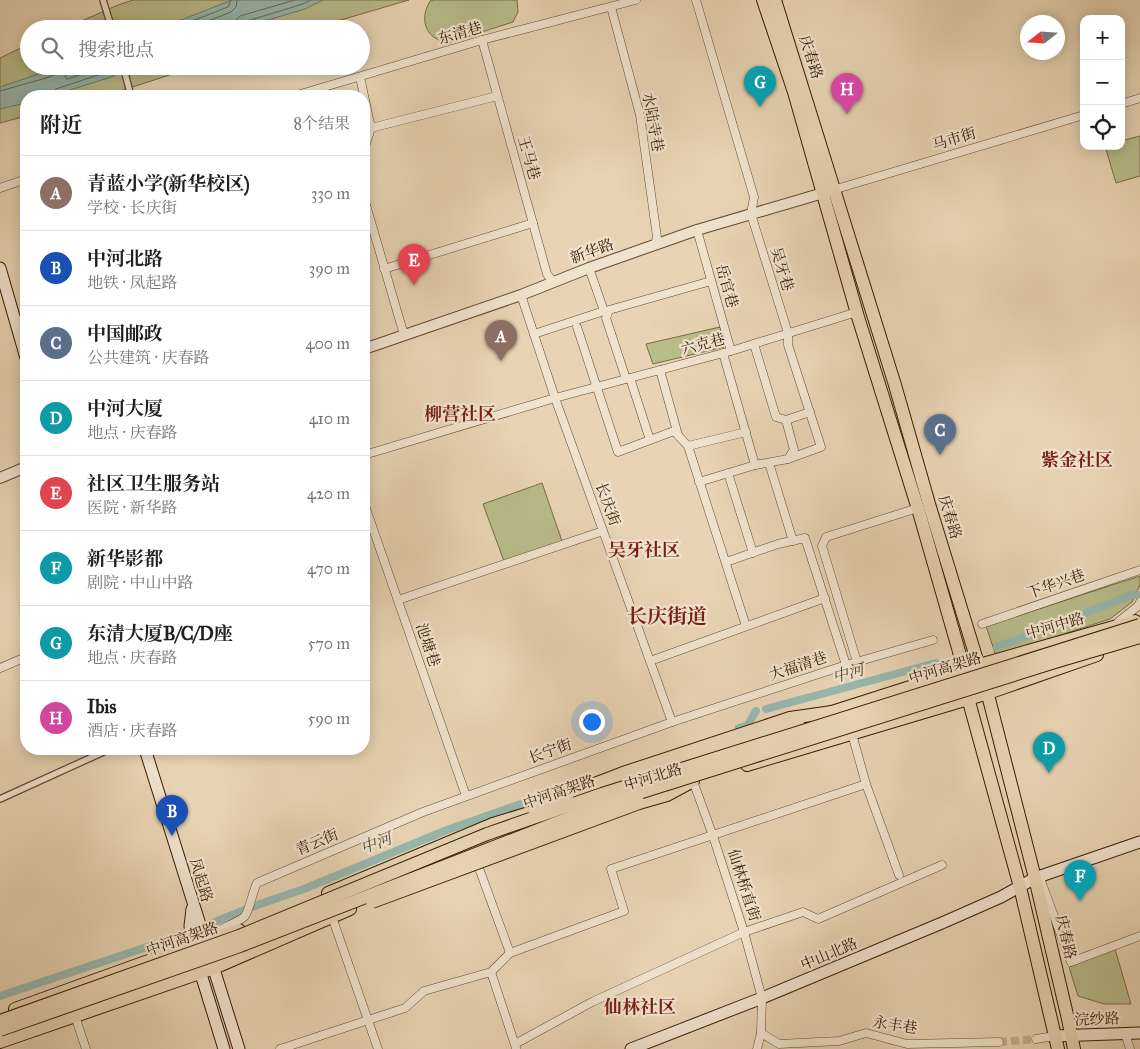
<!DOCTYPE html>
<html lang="zh">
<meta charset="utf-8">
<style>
:root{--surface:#fff;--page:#f2f2f2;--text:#202124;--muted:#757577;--line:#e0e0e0;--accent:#ea580c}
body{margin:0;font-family:"IM FELL Great Primer","Noto Serif SC",serif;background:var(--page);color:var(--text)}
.controls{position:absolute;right:15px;top:15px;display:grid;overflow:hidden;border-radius:10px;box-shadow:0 2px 12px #0003}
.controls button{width:45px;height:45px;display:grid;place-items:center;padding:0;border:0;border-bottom:1px solid var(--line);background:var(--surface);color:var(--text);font:25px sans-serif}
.compass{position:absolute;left:1020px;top:15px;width:45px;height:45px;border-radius:50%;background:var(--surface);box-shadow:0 2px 12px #0003;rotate:253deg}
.you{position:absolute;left:591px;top:721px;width:18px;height:18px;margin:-12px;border:4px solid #fff;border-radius:50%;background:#1a73e8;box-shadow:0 0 0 8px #1a73e833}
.badge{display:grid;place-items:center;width:32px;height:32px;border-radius:50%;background:var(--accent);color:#fff;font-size:16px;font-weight:700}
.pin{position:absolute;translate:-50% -41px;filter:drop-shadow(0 1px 2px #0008)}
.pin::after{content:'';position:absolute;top:26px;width:18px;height:15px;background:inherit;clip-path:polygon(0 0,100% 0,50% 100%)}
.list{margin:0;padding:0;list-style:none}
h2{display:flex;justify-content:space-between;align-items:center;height:65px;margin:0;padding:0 20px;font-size:21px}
h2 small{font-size:16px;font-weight:400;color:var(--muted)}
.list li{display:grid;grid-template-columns:32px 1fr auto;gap:15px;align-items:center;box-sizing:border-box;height:75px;padding:0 20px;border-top:1px solid var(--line)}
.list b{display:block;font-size:19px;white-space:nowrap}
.list p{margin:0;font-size:16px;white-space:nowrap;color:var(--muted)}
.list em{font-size:16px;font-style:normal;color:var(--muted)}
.icon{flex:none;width:28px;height:28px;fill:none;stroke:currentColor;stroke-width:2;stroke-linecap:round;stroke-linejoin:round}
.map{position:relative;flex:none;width:1140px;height:1049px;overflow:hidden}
.search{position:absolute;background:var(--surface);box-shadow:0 2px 12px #0003;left:20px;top:20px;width:350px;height:55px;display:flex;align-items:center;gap:12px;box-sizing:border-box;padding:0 18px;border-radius:28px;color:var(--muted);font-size:19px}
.panel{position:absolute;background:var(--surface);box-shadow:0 2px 12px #0003;left:20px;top:90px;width:350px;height:665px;border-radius:20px}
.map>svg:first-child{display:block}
.green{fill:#b9bc8b;stroke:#786c46}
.water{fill:#97b8b0;stroke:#71796a}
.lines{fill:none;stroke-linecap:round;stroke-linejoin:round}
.shore{stroke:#676a58;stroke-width:1}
.canal{stroke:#97b8b0;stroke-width:8}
.minor-tunnel{stroke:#c5af90;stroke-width:8;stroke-dasharray:8 4;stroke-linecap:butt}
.pedestrian-casing{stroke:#63492d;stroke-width:8}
.minor-casing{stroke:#63492d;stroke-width:9}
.tertiary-casing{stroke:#63492d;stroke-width:12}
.secondary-casing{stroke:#371b00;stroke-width:13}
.primary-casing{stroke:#371b00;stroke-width:14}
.trunk-casing{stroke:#371b00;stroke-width:14}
.pedestrian{stroke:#f0e3ce;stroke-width:5.5}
.minor{stroke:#f0e3ce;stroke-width:8}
.tertiary{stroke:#f0e3ce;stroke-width:10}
.secondary{stroke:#f0e3ce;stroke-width:11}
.primary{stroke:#e8d4b4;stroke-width:12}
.trunk{stroke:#e8d4b4;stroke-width:12}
.trunk-bridge-casing{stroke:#371b00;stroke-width:14;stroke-linecap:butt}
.trunk-bridge{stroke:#e8d4b4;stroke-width:12}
.labels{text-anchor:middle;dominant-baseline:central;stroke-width:4.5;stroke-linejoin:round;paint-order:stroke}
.street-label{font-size:15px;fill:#371b00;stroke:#f0e3ce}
.water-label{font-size:16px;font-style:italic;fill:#544a35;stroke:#f0e3ce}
.quarter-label{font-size:18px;font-weight:bold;fill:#7a1f14;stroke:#f0e3ce}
.district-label{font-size:20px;font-weight:bold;fill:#7a1f14;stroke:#f0e3ce}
</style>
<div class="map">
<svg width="1140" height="1049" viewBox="0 0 1140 1049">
<rect width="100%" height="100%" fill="#e8d4b4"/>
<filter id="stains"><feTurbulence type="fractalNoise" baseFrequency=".004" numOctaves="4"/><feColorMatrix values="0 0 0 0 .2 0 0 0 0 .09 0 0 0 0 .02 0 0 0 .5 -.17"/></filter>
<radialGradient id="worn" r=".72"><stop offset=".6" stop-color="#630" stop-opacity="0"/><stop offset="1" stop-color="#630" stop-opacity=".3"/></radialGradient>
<g class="green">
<path d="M133 0H409L310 29H63L118 5Z"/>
<path d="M434 0H517L518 12 513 22 451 42C427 42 418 21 430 1Z"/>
<path d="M29 44V66H197L105 96H26V116L0 123V58Z"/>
<path d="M1140 136V176L1116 183 1105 146H1121V141Z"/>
<path d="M720 327 724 347 653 364 646 344Z"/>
<path d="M542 483 563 544 505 564 483 504Z"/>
<path d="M1140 576V585L1132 602 1110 619 996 656 986 626Z"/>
<path d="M1115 949 1131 1004H1104L1078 996 1069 967Z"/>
</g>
<g class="water">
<path d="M232 0H323L305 9 237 29H158Z"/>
<path d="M62 66H134L111 77 51 96H26V103L0 109V87Z"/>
</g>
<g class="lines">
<g class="shore">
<path d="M171 29 228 7 231 0"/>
<path d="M187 29 231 12 236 7 237 0"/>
<path d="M233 29 235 21 240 16 295 0"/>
<path d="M240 29V24L244 22 303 4 311 0"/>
<path d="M68 66 65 76 67 79 108 66"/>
<path d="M0 91 46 78 59 73 62 66"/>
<path d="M53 96V92L56 89 119 68"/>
</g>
<g class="canal">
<path d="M997 647 1132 595H1140"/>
<path d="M766 709 936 663"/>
<path d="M739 728 747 726 756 711"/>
<path d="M0 996 174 938 260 904 304 889 447 830 572 786"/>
</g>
<path class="minor-tunnel" d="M999 1042 1036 1039"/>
<g class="pedestrian-casing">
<g id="pedestrian">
<path d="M103 0 112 29"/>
<path d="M123 66 131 96"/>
<path d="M0 799 110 749"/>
</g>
</g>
<g class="minor-casing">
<g id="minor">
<path d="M696 0 754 197 751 214 788 333V345L821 447 788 459"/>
<path d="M611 7 640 115 657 237 655 245"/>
<path d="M482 40 547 274 553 282"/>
<path d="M360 77 371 128 364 150"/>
<path d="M294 96 482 40 636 0"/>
<path d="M1121 104 1140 98"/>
<path d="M371 128 497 96"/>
<path d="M0 188 26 179"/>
<path d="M833 190 1084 115"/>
<path d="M364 198 404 335"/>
<path d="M697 230 731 351"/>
<path d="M384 269 533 223"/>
<path d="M521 295 555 398 672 722"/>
<path d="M577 327 618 452 674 431 688 446 746 432"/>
<path d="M534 334 604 311 589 268"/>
<path d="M754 344 776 417 786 420 810 412"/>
<path d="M723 353 755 465"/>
<path d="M660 370 678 435"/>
<path d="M630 378 650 440"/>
<path d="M626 379 606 318 609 310 711 281"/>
<path d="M688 446 746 626"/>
<path d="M364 455 555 398 731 351 857 312"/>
<path d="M769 463 793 541"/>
<path d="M728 473 753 553"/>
<path d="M699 482 755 465 788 459 794 450 786 420"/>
<path d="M364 503 466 796"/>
<path d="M726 562 778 544 805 538 846 665"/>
<path d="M398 600 603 531"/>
<path d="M1118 622 1138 606 1140 602"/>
<path d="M982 624 1140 570"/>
<path d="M650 661 825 598"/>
<path d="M857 662 822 546 826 537 918 508"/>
<path d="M0 668 26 657"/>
<path d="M852 734 866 784 899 875"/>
<path d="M693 781 713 836 744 932 762 998 761 1033 757 1049"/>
<path d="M476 860 510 953 624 911 611 869 866 784"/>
<path d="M1039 880 1041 881 1071 962 1140 936"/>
<path d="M332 917 378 1049"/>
<path d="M208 937C216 930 240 922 245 916 251 906 252 893 257 883L423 812 672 722 846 665 933 640"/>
<path d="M491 972 516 1048"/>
<path d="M75 1016 86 1049"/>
<path d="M761 1033 779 1044 839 1041 866 1033 907 1044 999 1042"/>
<path d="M1125 1033 1130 1049"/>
<path d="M1036 1039 1054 1036"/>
<path d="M515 1044 592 1002 744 932 803 912 818 919 942 865"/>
<path d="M280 1049 405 1008 424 991 491 972 510 953"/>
</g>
</g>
<g class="tertiary-casing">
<g id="tertiary">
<path d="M364 349 521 295 589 268 697 230 830 191"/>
<path d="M0 478 26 467"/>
</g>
</g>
<g class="secondary-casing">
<g id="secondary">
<path d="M0 268 26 358"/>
<path d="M145 749 239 1049"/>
<path d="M192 909 190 926 192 945 224 1049"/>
<path d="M1054 1036 1140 1033"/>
<path d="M631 1049 762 998 942 923 1001 897 1035 878 1140 842"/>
</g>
</g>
<g class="primary-casing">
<g id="primary">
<path d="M763 0 794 92 858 317 919 512 958 648 964 670 968 698 1020 887 1058 1049"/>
<path d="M775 0 895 385 929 504 989 699 1035 878 1068 1019 1074 1049"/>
<path d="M823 717 832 712 979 665 1135 621"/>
<path d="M747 765 988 693 1097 655"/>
<path d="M613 784 685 760 799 726"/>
<path d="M328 893 493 824 542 809"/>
<path d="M15 1009 204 941 239 930"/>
<path d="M0 1042 214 968 350 909"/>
</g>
</g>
<g class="trunk-casing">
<g id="trunk">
<path d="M568 794 623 773 790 718 832 712"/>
<path d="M639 803 667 795 693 781"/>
</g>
</g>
<use href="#pedestrian" class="pedestrian"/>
<use href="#minor" class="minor"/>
<use href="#tertiary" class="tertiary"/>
<use href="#secondary" class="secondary"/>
<use href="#primary" class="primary"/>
<use href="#trunk" class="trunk"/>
<g class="trunk-bridge-casing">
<g id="trunk-bridge">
<path d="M534 810 568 794"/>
<path d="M372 902 639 803"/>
<path d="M0 1021 239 936 487 834 602 794 1140 625"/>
<path d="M0 1030 240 946 607 803 1058 661 1140 637"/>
</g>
</g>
<use href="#trunk-bridge" class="trunk-bridge"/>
</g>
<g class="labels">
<g class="street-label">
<text transform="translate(460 33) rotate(-16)">东清巷</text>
<text transform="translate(811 57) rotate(72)">庆春路</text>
<text transform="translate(653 122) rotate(80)">水陆寺巷</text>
<text transform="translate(954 139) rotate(-17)">马市街</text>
<text transform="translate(529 158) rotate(74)">王马巷</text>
<text transform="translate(592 251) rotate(-20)">新华路</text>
<text transform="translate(782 269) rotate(73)">吴牙巷</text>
<text transform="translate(727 286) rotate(74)">岳官巷</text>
<text transform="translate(703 344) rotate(-15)">六克巷</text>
<text transform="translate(608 504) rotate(70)">长庆街</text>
<text transform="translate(950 517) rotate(73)">庆春路</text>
<text transform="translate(1056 584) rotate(-19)">下华兴巷</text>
<text transform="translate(1055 626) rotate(-16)">中河中路</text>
<text transform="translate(428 645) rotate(71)">池塘巷</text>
<text transform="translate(798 666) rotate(-18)">大福清巷</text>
<text transform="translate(945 668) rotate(-17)">中河高架路</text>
<text transform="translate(550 751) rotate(-20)">长宁街</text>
<text transform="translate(653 777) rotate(-17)">中河北路</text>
<text transform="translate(559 792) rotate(-19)">中河高架路</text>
<text transform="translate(317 842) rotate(-23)">青云街</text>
<text transform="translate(201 880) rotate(73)">凤起路</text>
<text transform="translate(744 885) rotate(72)">仙林桥直街</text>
<text transform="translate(1066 937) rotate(77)">庆春路</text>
<text transform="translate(182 939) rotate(-19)">中河高架路</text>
<text transform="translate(829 954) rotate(-23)">中山北路</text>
<text transform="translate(1097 1019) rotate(-2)">浣纱路</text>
<text transform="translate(895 1025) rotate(9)">永丰巷</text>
</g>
<g class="water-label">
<text transform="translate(848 673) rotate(-15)">中河</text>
<text transform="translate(376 843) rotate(-21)">中河</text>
</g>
<g class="quarter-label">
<text x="460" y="414">柳营社区</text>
<text x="1077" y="460">紫金社区</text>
<text x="644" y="550">吴牙社区</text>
<text x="640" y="1007">仙林社区</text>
</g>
<g class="district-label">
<text x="667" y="616">长庆街道</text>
</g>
</g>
<rect width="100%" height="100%" filter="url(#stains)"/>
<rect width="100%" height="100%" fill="url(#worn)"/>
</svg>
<div class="controls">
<button>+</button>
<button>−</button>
<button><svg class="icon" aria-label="locate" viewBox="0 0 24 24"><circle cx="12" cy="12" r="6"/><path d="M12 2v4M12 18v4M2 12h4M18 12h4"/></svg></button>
</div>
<svg class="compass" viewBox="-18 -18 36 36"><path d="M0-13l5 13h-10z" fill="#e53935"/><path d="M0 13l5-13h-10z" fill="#757577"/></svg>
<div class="you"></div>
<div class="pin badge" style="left:501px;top:361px;background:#8d6e63">A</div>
<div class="pin badge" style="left:172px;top:836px;background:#1a4fb4">B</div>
<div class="pin badge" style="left:940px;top:455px;background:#5c6f8a">C</div>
<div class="pin badge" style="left:1049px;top:773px;background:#0f9aa8">D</div>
<div class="pin badge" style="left:414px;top:285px;background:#e0444e">E</div>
<div class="pin badge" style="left:1080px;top:901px;background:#0f9aa8">F</div>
<div class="pin badge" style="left:760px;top:107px;background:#0f9aa8">G</div>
<div class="pin badge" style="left:847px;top:114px;background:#d1479c">H</div>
<div class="search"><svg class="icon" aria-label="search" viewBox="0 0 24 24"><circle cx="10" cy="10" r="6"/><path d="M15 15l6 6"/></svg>搜索地点</div>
<section class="panel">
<h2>附近<small>8个结果</small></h2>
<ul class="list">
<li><span class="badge" style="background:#8d6e63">A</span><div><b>青蓝小学(新华校区)</b><p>学校 · 长庆街</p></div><em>330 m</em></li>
<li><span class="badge" style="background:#1a4fb4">B</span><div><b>中河北路</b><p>地铁 · 凤起路</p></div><em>390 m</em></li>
<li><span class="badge" style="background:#5c6f8a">C</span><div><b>中国邮政</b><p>公共建筑 · 庆春路</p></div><em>400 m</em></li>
<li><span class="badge" style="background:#0f9aa8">D</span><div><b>中河大厦</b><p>地点 · 庆春路</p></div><em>410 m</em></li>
<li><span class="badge" style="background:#e0444e">E</span><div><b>社区卫生服务站</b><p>医院 · 新华路</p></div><em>420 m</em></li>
<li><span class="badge" style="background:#0f9aa8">F</span><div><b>新华影都</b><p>剧院 · 中山中路</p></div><em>470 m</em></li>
<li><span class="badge" style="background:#0f9aa8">G</span><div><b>东清大厦B/C/D座</b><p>地点 · 庆春路</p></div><em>570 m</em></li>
<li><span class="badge" style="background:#d1479c">H</span><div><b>Ibis</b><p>酒店 · 庆春路</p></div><em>590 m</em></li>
</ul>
</section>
</div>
